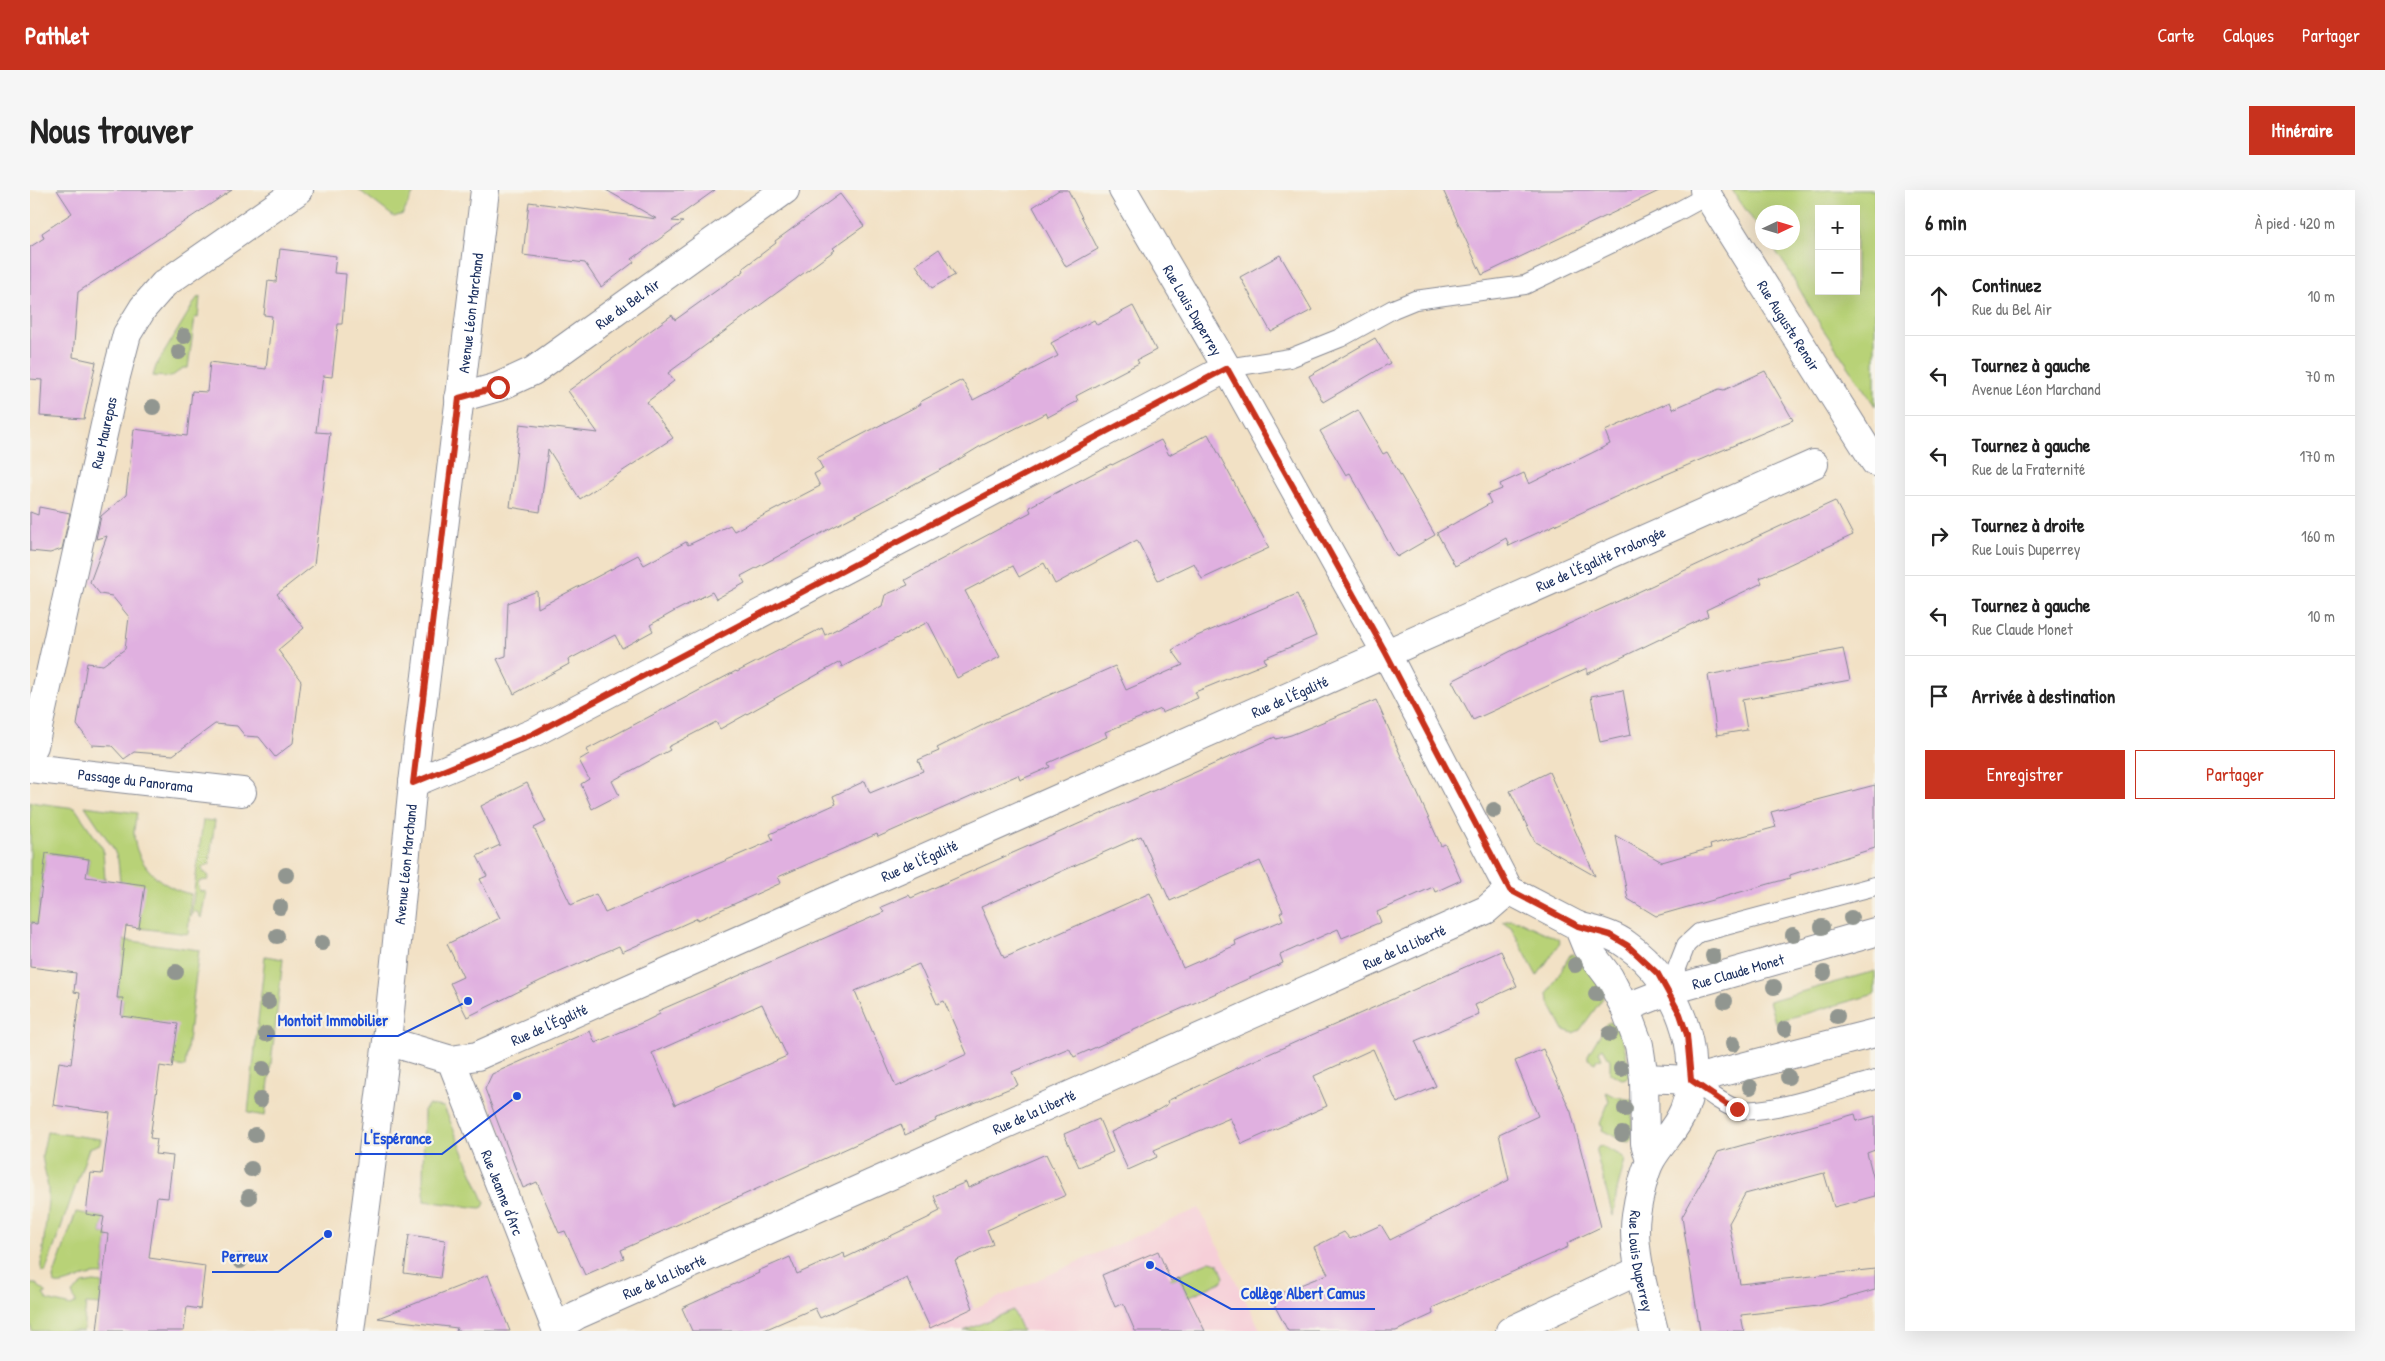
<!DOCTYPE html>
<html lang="fr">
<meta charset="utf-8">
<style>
:root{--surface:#fff;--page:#f6f6f6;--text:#222;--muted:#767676;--line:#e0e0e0;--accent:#c8321e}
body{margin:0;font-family:"Patrick Hand",sans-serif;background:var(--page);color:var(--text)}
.controls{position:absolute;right:15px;top:15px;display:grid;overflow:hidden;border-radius:0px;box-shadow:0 5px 20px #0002}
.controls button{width:45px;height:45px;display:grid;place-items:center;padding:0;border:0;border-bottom:1px solid var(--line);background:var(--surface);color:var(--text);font:25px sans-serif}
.compass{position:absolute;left:1725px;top:15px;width:45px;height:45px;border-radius:50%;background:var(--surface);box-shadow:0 5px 20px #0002;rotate:86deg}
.stop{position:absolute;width:15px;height:15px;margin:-11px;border:4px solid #c8321e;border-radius:50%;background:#fff}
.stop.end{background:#c8321e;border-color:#fff;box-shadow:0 1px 5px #0008}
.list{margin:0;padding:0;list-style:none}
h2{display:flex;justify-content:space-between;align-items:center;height:65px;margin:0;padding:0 20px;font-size:21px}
h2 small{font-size:16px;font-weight:400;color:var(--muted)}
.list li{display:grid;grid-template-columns:32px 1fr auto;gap:15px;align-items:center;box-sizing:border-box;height:80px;padding:0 20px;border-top:1px solid var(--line)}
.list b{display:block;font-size:19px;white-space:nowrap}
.list p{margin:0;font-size:16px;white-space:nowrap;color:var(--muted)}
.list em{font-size:16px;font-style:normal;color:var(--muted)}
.actions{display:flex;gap:10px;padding:15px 20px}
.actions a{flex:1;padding:11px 0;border:1px solid var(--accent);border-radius:0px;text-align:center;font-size:18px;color:var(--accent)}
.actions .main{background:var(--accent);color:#fff}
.icon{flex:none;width:28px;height:28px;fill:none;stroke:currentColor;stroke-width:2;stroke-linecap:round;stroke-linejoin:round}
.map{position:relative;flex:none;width:1845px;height:1141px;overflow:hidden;border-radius:0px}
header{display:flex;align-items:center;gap:30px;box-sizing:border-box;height:70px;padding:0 25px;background:var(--accent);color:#fff}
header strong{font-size:24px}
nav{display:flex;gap:28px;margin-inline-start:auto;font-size:18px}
.intro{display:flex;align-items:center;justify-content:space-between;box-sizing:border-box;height:120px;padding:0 30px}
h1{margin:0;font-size:35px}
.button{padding:12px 22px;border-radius:0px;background:var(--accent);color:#fff;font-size:18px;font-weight:700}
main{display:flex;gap:30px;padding:0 30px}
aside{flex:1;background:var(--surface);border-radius:0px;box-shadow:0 5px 20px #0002}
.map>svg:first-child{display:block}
.built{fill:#f6cfd8}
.green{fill:#b8d277;stroke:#6a806a;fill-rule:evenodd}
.building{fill:#e0b0e0;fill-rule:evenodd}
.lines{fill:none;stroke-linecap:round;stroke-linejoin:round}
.lane-casing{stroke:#868892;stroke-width:20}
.street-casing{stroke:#868892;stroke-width:30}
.secondary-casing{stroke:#868892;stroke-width:30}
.lane{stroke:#fff;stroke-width:18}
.street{stroke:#fff;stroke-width:28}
.secondary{stroke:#fff;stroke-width:28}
.tree{fill:#919690}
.route{stroke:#c8321e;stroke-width:6}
.labels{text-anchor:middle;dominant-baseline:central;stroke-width:4.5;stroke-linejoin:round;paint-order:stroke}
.street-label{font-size:15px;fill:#1b2f5e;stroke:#f7f3e8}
.leader{fill:none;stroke:#1d4ed8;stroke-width:2}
.callout-dot{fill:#1d4ed8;stroke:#f7f3e8;stroke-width:2}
.callout-label{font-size:16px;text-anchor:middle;font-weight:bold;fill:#1d4ed8;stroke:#f7f3e8;stroke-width:4.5;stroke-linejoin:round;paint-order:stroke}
</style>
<header>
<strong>Pathlet</strong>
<nav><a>Carte</a><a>Calques</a><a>Partager</a></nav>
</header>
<div class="intro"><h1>Nous trouver</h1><a class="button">Itinéraire</a></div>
<main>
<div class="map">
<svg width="1845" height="1141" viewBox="0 0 1845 1141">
<rect width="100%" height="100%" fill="#f7f3e8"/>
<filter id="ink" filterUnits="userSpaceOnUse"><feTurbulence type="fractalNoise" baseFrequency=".02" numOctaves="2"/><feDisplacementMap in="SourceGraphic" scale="10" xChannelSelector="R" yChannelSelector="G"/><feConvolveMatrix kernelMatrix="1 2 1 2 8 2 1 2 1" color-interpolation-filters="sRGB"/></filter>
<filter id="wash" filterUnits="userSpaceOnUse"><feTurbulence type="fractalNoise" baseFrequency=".0096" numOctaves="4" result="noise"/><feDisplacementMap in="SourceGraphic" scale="20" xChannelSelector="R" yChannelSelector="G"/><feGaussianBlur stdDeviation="1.12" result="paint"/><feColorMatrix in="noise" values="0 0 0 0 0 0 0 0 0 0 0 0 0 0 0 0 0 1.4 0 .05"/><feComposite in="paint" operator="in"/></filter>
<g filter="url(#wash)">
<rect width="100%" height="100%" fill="#f2e1c5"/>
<path class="built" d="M1169 1018 1231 1141H893Z"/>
<g class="green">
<path d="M329 0H385L373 24 364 27Z"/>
<path d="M1702 0H1845V216L1791 136 1756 76 1740 53 1762 52V22H1732V43ZM1789 19H1826V101H1789Z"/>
<path d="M170 107 168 128 165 127 158 178H153L141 187 123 186 126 176 167 108Z"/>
<path d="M0 612 45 618 73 659 75 690 56 689 59 669 16 663 9 720V734L0 733Z"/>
<path d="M55 616 107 623C106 629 104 636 104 643 104 674 133 699 161 704L158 744 109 738 90 692 88 670 83 658Z"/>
<path d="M173 630 185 631 179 674 172 677 173 682 178 685V690L170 691 168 693 170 701 176 702 171 728 168 723 165 721 161 726Z"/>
<path d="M1480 730 1489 731 1528 749 1530 753 1507 786 1481 737 1473 732Z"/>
<path d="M94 750 169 760 155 877 142 875 91 829 93 809 87 808Z"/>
<path d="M1543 764C1556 771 1571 794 1573 808L1550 840 1543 843 1534 840 1519 812 1518 803 1540 765Z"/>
<path d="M235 766 253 769 235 926 218 923Z"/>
<path d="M1845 781V804L1745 832 1739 811Z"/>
<path d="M1580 832C1592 835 1598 872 1600 884L1596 888 1592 889 1580 883V870L1573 858 1569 861 1572 868 1567 869 1565 873 1558 869V865L1576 834Z"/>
<path d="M1576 902 1583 906 1602 910V949L1599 952 1593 951 1572 940 1573 936 1570 934 1579 911Z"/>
<path d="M398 915 414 917 455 1013 453 1017 450 1018 394 1011V995H393L394 920Z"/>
<path d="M17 942 71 949 70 954 59 958 15 1083 12 1081V1069L18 1011V998L12 966Z"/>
<path d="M1572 956 1592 966 1595 970 1587 1001 1583 1026 1566 962 1568 957Z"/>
<path d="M46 1022 74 1027 71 1043 78 1044 73 1085C54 1082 33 1099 24 1093L23 1088Z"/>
<path d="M1180 1071 1188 1073 1194 1087 1191 1092 1158 1107 1149 1088 1141 1091 1140 1088Z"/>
<path d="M64 1092 72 1093 71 1115 56 1114 53 1141H2L0 1134V1094H6L17 1103 13 1104 17 1110 41 1116 46 1113 42 1103 53 1094Z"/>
<path d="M983 1120 992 1141H934Z"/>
</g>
<g id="blocks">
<g class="building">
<path d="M27 0H202L48 102 43 167 66 172 54 229 10 226 12 190 0 189V57L14 48 12 43 42 23Z"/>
<path d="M576 0H685L642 31 653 32 602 69 604 72 571 97 555 73 493 65 499 12 627 29Z"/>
<path d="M1029 0H1038L1068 59 1036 77 1003 17Z"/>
<path d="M1413 0H1631L1452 85Z"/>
<path d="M810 4 834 36 803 58 805 60 638 183 644 191 617 212 643 248 550 309 518 259 510 322 480 317 490 234 568 243 538 201 642 125 645 130 714 81 713 78 746 53 745 51Z"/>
<path d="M250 59 306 66 304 83 316 84 312 134H308L302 187 293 186 286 242 300 243 284 375 247 404 274 438 248 460 271 491 263 553 245 567 229 547 215 546 207 536 185 534 143 565 104 562 94 569 82 556 62 555 47 535 57 473 73 475 95 459 99 427 82 406 70 404 60 392 77 346 66 349 71 326 96 305 104 239 157 246 162 201 177 202 180 172 236 179 242 126 234 125 238 91 246 92Z"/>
<path d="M909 59 925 85 902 98 886 75Z"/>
<path d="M1250 65 1282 120 1241 142 1210 87Z"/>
<path d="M1103 116 1126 160 1107 170 1109 173 1046 206 1048 211 1018 227 1016 223 949 257 918 276 711 386 715 393 686 409 682 402 645 421 620 435 623 441 592 458 585 445 538 470 539 474 484 504 467 469 476 466 478 413 507 401 508 418 608 365 614 375 656 352 658 355 700 335 704 341 790 296 784 284 793 279 787 268 891 214 890 212 932 190 943 210 1028 166 1021 153 1064 130 1067 135Z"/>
<path d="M1345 148 1360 173 1293 212 1279 186Z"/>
<path d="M1735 181 1763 230 1609 296 1479 356 1476 348 1425 376 1407 343 1461 313 1457 305 1472 299 1470 294 1494 283 1499 294 1580 254 1575 241 1640 212 1643 219 1689 199 1694 200Z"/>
<path d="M1328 220 1353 264 1357 262 1405 345 1367 367 1320 283 1316 285 1290 241Z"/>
<path d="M1178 244 1239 358 1172 389 1164 373 1128 390 1107 350 1025 394 1014 373 989 387 983 376 935 401 970 467 927 488 898 432 812 477 810 472 690 539 686 532 638 557 640 560 582 591 589 605 562 619 551 594 559 589 549 570 559 564 556 560 706 481 707 482 792 438 795 445 852 416 855 405 878 395 875 390 899 377V376L1001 322 999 317 1081 274 1082 275 1131 250 1139 265Z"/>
<path d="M1805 311 1823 345 1730 388 1732 393 1676 420 1678 426 1557 484V478L1443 530 1422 491 1489 457Z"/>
<path d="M9 317 40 323 32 359 20 363 0 361V322L8 325Z"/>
<path d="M1267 404 1286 446 1234 468 1236 473 1165 502 1168 508 1132 523 1131 519 1075 542 1077 547 1018 573 1020 577 990 590 988 585 848 647 847 644 748 687 751 693 668 730V728L592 762 589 756 512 790 437 827 420 793 433 787 417 754 470 728 450 689 457 686 447 666 470 655 451 616 497 593 516 632 504 638 541 715 566 704 575 723 743 650 740 644 806 614 803 606 835 591 840 603 893 581 888 570 909 561 907 558 967 528 1085 476 1096 500 1153 475 1142 460 1167 446Z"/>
<path d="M1813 459 1820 490 1712 510 1717 540 1687 545 1678 485Z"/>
<path d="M1593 500 1601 545 1570 552 1561 506Z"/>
<path d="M1346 510 1411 656 1415 654 1431 690 1405 702 1403 697 1347 722 1351 732 1312 748 1308 739 1250 765 1253 773 1044 867 1039 858 982 882 988 895 905 929 906 931 875 945 871 934 591 1060 594 1068 555 1085 535 1041 529 1043 507 992 493 998 455 899 462 884 560 841 565 853 616 831 630 824 628 821 854 722 851 717 879 705 881 708 1245 547 1246 549 1261 545ZM1111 646 1140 711 1230 671 1253 721 1250 723 1253 730 1205 751 1206 755 1153 778 1120 703 974 768 951 717ZM889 774 907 814 914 811 937 864 866 897 825 801ZM732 814 757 866 645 915 622 863Z"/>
<path d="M1519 582 1530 606 1565 686 1505 652 1480 601Z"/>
<path d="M1845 595V658L1760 685V688L1626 726 1598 709 1586 646 1632 672 1681 658 1680 655 1746 637 1741 622Z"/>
<path d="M16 663 59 669 56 687 115 695 109 738 96 736 87 808H93L91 826 148 834 142 878 130 876 120 948 127 949 125 964 143 966 138 1008 127 1007 119 1068 175 1076 170 1119 157 1117 154 1141H67L78 1044 71 1043 74 1027 56 1024 61 983 72 984 80 923 23 915 29 872 41 874 50 803 44 802 46 783 0 777V733L7 734Z"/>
<path d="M1471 761 1487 796 1445 815 1449 824 1385 851 1406 896 1367 913 1343 859 1284 886 1297 916 1212 954 1200 928 1124 960 1127 967 1098 980 1081 942 1128 920 1138 914 1137 911 1205 879Z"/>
<path d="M1513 859 1541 922 1571 1037 1537 1053 1538 1057 1402 1118 1403 1124 1366 1141H1258L1240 1107 1298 1084 1284 1057 1314 1042 1320 1049 1351 1035 1360 1050 1479 990 1469 944 1508 926 1485 871Z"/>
<path d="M1825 924 1827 931 1845 926V960L1837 963 1845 994V1006L1804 1017 1794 983 1715 1004 1699 1033 1710 1094 1845 1079V1100L1788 1116 1711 1125 1714 1141H1670L1652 1027 1688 962Z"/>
<path d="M1069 929 1083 962 1049 977 1034 944Z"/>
<path d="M1016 964 1036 1005 957 1040 963 1054 925 1071 943 1118 900 1138 877 1088 790 1128 785 1118 732 1141H662L652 1118 729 1083 728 1081 760 1067 767 1084 814 1063 815 1068 902 1026V1025L910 1021 904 1006 936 992 938 998Z"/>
<path d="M379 1045 415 1050 410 1088 374 1083Z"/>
<path d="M1128 1061 1141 1091 1149 1088 1175 1141H1105L1093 1113 1085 1117 1072 1085Z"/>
<path d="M458 1085 480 1141H426L427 1138 348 1128Z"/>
</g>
</g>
</g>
<g filter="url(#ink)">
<use href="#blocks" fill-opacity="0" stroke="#868892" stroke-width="1"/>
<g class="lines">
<g class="lane-casing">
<g id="lane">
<path d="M1197 178 1260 168 1310 148 1363 119 1385 110 1495 95 1645 23 1678 5"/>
<path d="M1638 801 1656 755 1669 743 1845 696"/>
<path d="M1661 890C1675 900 1690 913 1707 919 1734 927 1814 898 1845 890"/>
</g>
</g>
<g class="street-casing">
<g id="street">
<path id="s1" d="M1093 0 1197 178 1356 463 1479 700 1548 736"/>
<path id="s2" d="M1674 0 1845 272"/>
<path id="s3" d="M429 208 468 197 503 181 755 0"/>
<path id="s4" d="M0 562 4 556 85 190 97 144 113 118 134 94 269 0"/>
<path id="s5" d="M0 578 212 602"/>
<path d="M383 593 503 543 1197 178"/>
<path id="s6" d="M1595 818 1638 801 1845 742"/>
<path id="s7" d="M357 851 421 870 527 1141"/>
<path id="s8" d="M421 870 447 866 1784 274"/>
<path d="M1614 888 1661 890 1845 843"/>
<path id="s9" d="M1620 971 1615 953 1614 888 1609 855 1595 818 1579 787 1557 758 1548 736C1565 741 1583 744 1597 755 1646 789 1676 863 1654 920 1646 940 1631 952 1621 970 1614 982 1608 1011 1606 1025 1601 1058 1616 1108 1624 1141"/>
<path id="s10" d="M526 1138 547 1125 1456 720 1479 700"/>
<path d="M1480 1141 1610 1080"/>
</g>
</g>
<g class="secondary-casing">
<g id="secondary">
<path id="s11" d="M320 1141 357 851 383 593 455 0"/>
</g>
</g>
<use href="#lane" class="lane"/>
<use href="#street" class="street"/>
<use href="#secondary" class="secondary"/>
</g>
<g class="tree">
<circle cx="154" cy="146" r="8"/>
<circle cx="149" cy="162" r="8"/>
<circle cx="123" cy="217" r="8"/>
<circle cx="1464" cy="620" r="8"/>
<circle cx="256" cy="685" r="8"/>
<circle cx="250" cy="717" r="8"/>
<circle cx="1821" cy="728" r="8"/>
<circle cx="1792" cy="737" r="8"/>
<circle cx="1763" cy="745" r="8"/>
<circle cx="247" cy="746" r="8"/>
<circle cx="292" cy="753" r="8"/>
<circle cx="1683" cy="766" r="8"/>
<circle cx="1545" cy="775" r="8"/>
<circle cx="146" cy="782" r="8"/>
<circle cx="1794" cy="783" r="8"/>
<circle cx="1744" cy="797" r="8"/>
<circle cx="1566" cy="804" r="8"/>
<circle cx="1695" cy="811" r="8"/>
<circle cx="238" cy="812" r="8"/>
<circle cx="1807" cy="826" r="8"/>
<circle cx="1755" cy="839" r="8"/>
<circle cx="236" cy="844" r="8"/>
<circle cx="1580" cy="844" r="8"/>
<circle cx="1703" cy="854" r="8"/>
<circle cx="233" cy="879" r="8"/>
<circle cx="1591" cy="879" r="8"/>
<circle cx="1758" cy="887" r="8"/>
<circle cx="1720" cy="897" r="8"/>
<circle cx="230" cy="910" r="8"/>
<circle cx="1595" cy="919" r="8"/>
<circle cx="1592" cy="944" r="8"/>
<circle cx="225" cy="945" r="8"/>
<circle cx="221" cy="979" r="8"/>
<circle cx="219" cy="1007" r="8"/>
<circle cx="210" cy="1071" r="8"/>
</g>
</g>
<g class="lines" filter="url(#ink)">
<path class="route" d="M468 197 429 208 383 593 503 544 1197 178 1356 463 1480 700 1548 736 1580 745 1597 755 1628 784 1650 824 1657 845 1661 890 1696 914 1707 919"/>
</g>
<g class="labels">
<g class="street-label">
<text stroke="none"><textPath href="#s3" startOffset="195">Rue du Bel Air</textPath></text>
<text stroke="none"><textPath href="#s1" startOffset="139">Rue Louis Duperrey</textPath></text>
<text stroke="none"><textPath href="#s11" startOffset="1025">Avenue Léon Marchand</textPath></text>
<text stroke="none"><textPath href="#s2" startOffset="160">Rue Auguste Renoir</textPath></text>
<text stroke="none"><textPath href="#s4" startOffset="328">Rue Maurepas</textPath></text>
<text stroke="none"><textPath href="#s8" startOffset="1255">Rue de l'Égalité Prolongée</textPath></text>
<text stroke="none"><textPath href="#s8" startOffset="915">Rue de l'Égalité</textPath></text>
<text stroke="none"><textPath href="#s5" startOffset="106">Passage du Panorama</textPath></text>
<text stroke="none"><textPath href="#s8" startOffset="510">Rue de l'Égalité</textPath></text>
<text stroke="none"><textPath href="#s11" startOffset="470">Avenue Léon Marchand</textPath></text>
<text stroke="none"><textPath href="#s10" startOffset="930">Rue de la Liberté</textPath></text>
<text stroke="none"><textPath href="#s6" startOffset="119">Rue Claude Monet</textPath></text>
<text stroke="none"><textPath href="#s8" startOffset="105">Rue de l'Égalité</textPath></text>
<text stroke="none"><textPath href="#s10" startOffset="525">Rue de la Liberté</textPath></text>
<text stroke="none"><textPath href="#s7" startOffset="209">Rue Jeanne d'Arc</textPath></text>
<text stroke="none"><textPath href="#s9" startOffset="655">Rue Louis Duperrey</textPath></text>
<text stroke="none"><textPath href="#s10" startOffset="120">Rue de la Liberté</textPath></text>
</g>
</g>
<path class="leader" d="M438 811L368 846H237M487 906L412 964H325M298 1044L248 1082H182M1120 1075L1201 1119H1345"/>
<g class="callout-dot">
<circle cx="438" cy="811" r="5"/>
<circle cx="487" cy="906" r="5"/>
<circle cx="298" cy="1044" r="5"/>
<circle cx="1120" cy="1075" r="5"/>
</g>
<g class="callout-label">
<text x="303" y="836">Montoit Immobilier</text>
<text x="368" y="954">L'Espérance</text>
<text x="215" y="1072">Perreux</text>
<text x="1273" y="1109">Collège Albert Camus</text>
</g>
</svg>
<div class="controls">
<button>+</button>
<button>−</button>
</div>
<svg class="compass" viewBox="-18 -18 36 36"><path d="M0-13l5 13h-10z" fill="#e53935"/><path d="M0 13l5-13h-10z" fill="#767676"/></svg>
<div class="stop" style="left:468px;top:197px"></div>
<div class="stop end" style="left:1707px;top:919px"></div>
</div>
<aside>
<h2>6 min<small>À pied · 420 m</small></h2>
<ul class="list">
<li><svg class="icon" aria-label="ahead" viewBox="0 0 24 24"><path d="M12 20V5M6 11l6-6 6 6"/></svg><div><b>Continuez</b><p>Rue du Bel Air</p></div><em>10 m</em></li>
<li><svg class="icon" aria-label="left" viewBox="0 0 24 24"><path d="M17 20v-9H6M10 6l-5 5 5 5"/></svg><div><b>Tournez à gauche</b><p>Avenue Léon Marchand</p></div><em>70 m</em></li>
<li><svg class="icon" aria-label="left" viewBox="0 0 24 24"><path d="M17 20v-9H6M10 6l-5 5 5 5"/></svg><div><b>Tournez à gauche</b><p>Rue de la Fraternité</p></div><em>170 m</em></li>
<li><svg class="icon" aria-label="right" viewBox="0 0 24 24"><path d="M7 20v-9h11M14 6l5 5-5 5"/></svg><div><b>Tournez à droite</b><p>Rue Louis Duperrey</p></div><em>160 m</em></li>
<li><svg class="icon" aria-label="left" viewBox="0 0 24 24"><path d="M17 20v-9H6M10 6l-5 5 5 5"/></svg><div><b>Tournez à gauche</b><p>Rue Claude Monet</p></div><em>10 m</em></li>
<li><svg class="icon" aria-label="arrive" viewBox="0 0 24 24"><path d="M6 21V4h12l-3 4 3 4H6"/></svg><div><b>Arrivée à destination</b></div></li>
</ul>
<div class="actions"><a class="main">Enregistrer</a><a>Partager</a></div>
</aside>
</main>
